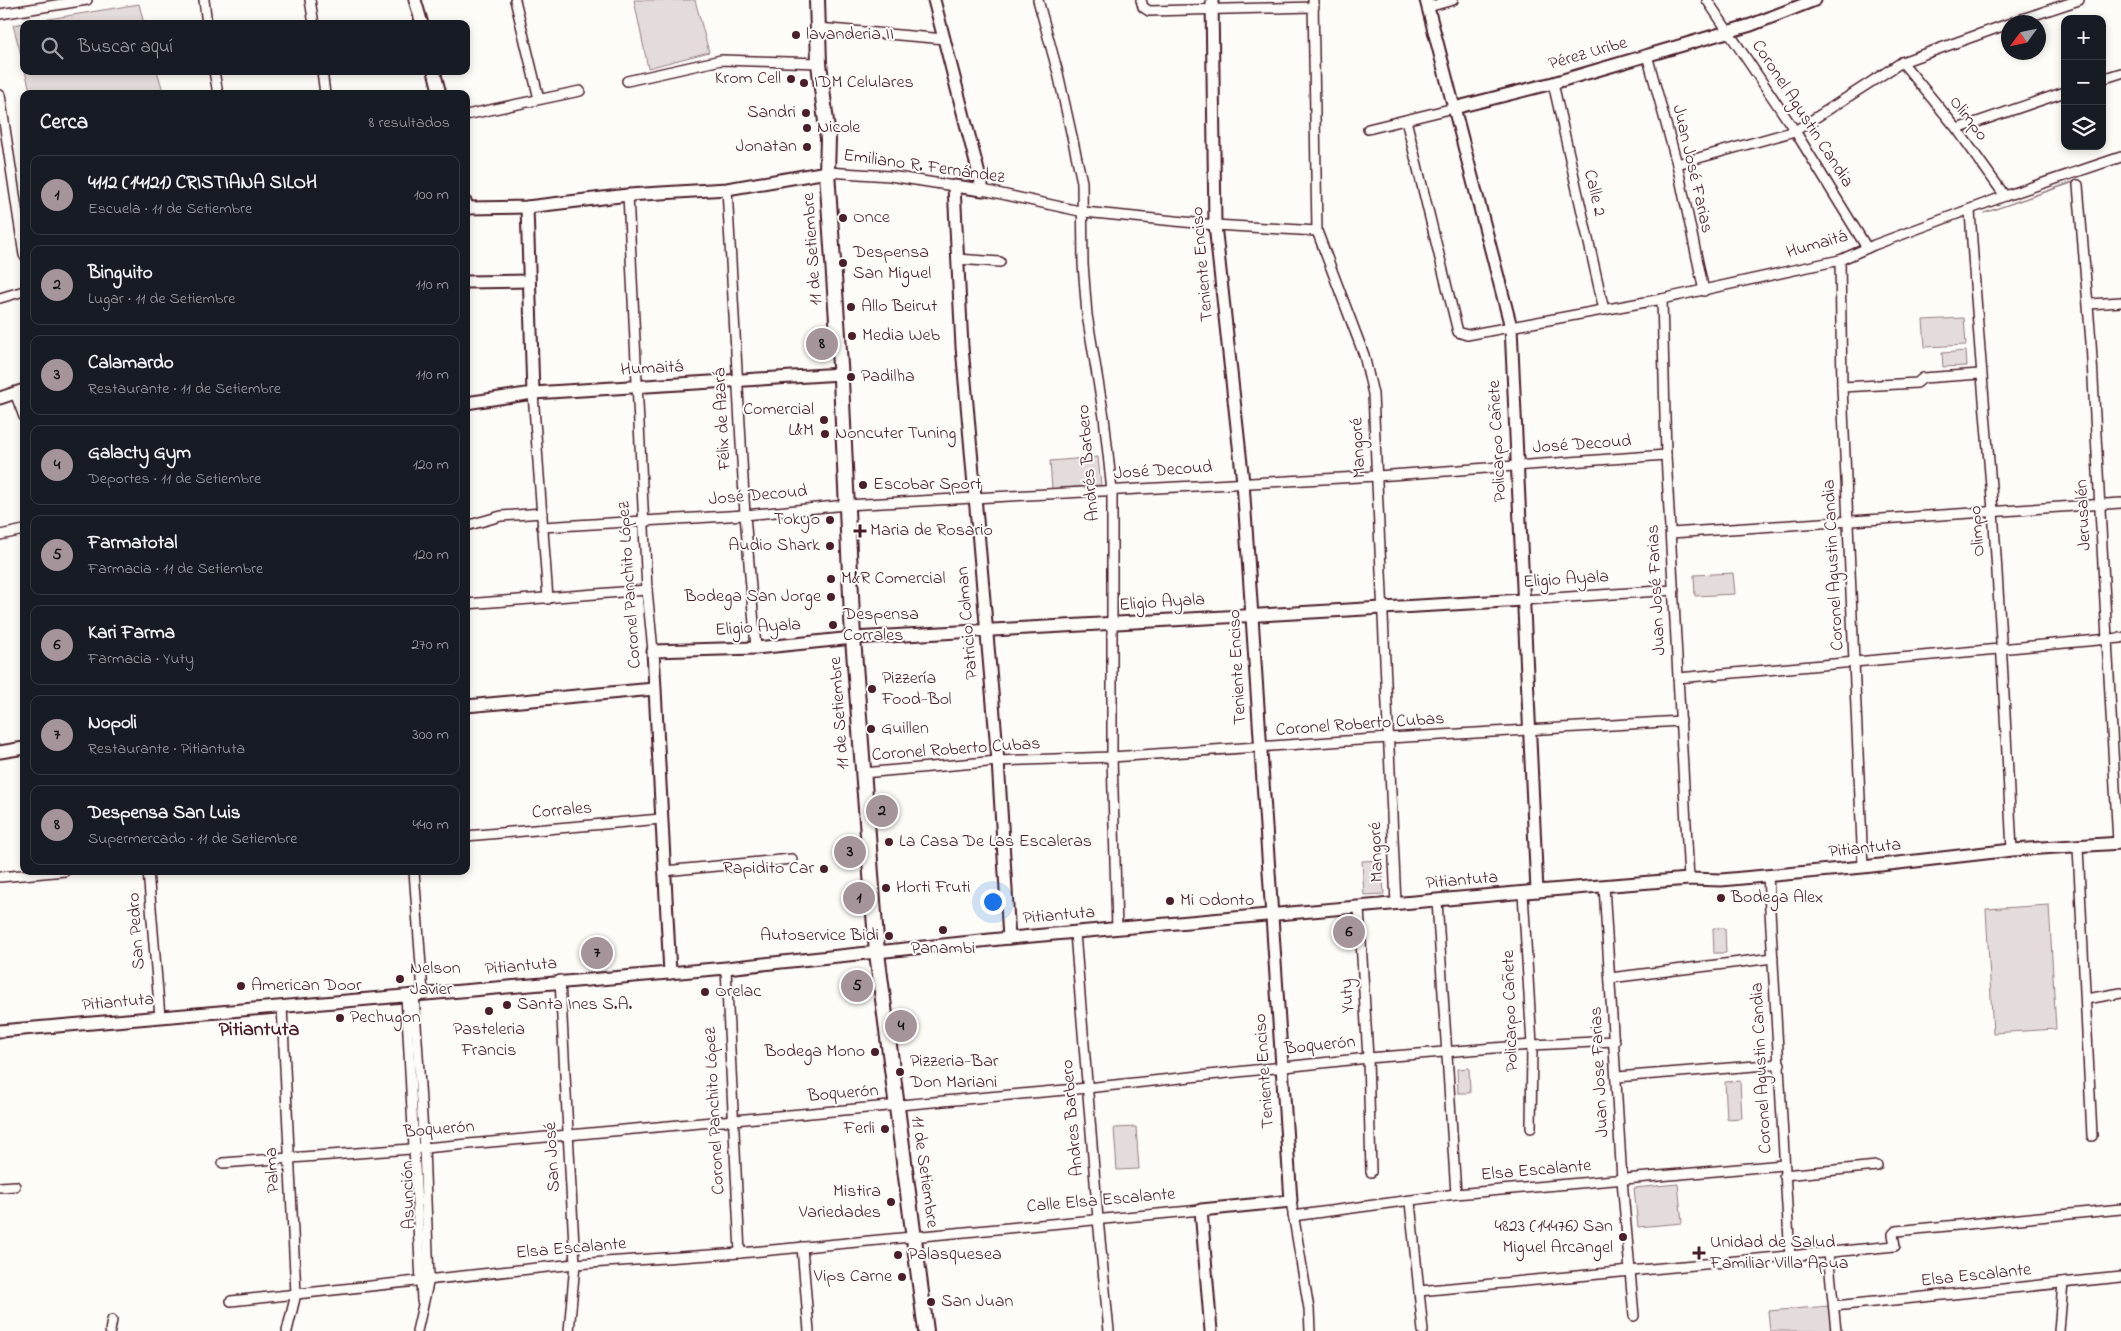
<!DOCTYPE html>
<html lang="es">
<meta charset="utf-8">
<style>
:root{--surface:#171b24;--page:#242831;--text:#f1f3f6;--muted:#9ea1a6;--line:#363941;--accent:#a6949b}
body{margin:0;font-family:"Indie Flower",sans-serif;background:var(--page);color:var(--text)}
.controls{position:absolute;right:15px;top:15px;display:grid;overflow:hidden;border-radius:10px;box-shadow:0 2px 8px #0003}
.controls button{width:45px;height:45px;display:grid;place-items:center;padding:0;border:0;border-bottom:1px solid var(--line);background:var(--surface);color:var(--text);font:25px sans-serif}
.compass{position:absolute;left:2001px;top:15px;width:45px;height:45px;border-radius:50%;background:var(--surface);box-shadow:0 2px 8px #0003;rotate:237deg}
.you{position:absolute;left:992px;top:901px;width:18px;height:18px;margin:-12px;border:4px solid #fff;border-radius:50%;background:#1a73e8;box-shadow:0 0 0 8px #1a73e833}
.badge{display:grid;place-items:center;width:32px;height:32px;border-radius:50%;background:var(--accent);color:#111;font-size:16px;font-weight:700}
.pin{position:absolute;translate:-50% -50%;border:2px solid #fff;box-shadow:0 1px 5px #0006}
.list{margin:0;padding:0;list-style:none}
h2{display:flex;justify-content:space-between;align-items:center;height:65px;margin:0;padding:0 20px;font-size:21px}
h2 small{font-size:16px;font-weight:400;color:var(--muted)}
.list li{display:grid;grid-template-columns:32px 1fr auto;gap:15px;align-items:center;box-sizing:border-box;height:80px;margin:0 10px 10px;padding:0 10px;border:1px solid var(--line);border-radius:10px}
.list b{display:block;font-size:19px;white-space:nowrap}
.list p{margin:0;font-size:16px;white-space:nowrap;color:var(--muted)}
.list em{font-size:16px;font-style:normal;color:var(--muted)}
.icon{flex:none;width:28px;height:28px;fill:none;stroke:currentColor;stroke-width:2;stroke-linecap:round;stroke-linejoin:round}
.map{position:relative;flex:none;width:2121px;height:1331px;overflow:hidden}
.search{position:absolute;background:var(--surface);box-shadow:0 2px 8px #0003;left:20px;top:20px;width:450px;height:55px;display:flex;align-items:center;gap:12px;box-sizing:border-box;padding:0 18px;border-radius:10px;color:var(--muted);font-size:19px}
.panel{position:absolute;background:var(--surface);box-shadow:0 2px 8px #0003;left:20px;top:90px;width:450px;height:785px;border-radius:10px}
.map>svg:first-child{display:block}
.green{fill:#e3dcda;stroke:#967e82}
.water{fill:#c0b1b1;stroke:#91777b}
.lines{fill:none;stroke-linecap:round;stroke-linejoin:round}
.minor-casing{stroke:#4a1f2b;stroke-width:12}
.tertiary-casing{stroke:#4a1f2b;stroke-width:15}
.secondary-casing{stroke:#4a1f2b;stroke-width:18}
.minor{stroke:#fdfcf7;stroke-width:9}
.tertiary{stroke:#fdfcf7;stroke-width:11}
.secondary{stroke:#fdfcf7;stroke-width:14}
.poi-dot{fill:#4a1f2b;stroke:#fdfcf7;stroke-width:2}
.labels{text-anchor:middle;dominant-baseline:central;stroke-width:4;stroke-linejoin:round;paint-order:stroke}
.poi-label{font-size:18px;fill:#4a1f2b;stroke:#fdfcf7;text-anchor:start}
.street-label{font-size:18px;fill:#4a1f2b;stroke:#fdfcf7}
.quarter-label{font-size:20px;font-weight:bold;fill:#4a1f2b;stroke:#fdfcf7}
</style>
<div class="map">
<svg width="2121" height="1331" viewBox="0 0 2121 1331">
<rect width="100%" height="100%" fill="#fdfcf7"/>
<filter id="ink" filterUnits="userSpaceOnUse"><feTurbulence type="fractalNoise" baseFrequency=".02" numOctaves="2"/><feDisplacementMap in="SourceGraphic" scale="10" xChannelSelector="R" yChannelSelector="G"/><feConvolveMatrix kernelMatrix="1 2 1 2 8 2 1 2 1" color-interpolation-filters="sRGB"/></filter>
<g filter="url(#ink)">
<g class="green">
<path d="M634 0H695L709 52 648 68Z"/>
<path d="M139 4 144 24H24V66L13 25Z"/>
<path d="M25 71H157L164 94H31Z"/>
<path d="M1964 318 1966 345 1925 347 1923 320Z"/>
<path d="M1966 351 1967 366 1943 367 1942 353Z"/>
<path d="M1098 457 1101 485 1052 489 1050 461Z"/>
<path d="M1733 573 1735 594 1695 596 1694 575Z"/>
<path d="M1382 860 1384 894 1364 895 1362 861Z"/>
<path d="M2049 905 2056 1029 1993 1033 1986 909Z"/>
<path d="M1713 928H1725L1726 953H1714Z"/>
<path d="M1469 1068 1470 1093H1458L1457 1069Z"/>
<path d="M1740 1081 1742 1118 1727 1119 1725 1082Z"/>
<path d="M1136 1127 1139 1169 1117 1170 1114 1128Z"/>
<path d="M1678 1184 1682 1223 1638 1227 1634 1188Z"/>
<path d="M1829 1306 1832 1331H1770L1768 1311Z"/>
</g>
<path class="water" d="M2075 181V182L1984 213Z"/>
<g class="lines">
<g class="minor-casing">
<g id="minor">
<path d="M204 0 207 24"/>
<path d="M310 0 314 24"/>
<path d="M515 0 539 99"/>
<path d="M1038 0 1058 73 1082 182 1083 264 1087 315 1104 417 1112 491V757L1117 929"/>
<path d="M1141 0 1143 7 1149 11 1314 7"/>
<path d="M1313 0 1317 231 1364 355 1373 394 1396 904"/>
<path d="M1707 0 1795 131 1867 248"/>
<path d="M1428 7 1453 0"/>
<path d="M0 14 87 0"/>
<path d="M2013 22 2079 0"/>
<path d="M818 28 945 39"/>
<path d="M1647 55 1677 164 1704 291"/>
<path d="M1902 62 1957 129 2005 196"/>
<path d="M214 71 218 94"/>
<path d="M322 71 325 94"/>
<path d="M2102 79 2121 73"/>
<path d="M627 81 721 60 819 63"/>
<path d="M1553 83 1604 310"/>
<path d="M0 95 24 255"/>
<path d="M466 115 580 91"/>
<path d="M1406 120 1458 332 1467 335 1662 299 1840 260 1874 245 2005 196 2121 157"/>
<path d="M1368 129 1454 108"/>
<path d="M1957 129 2065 92"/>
<path d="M1677 164 1795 131 1902 62 2008 24"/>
<path d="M827 172 890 176 954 186"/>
<path d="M2078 185 2091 342 2118 843"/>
<path d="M727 189 745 515 756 648"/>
<path d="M983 190 1084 212 1215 225 1317 231"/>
<path d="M628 195 647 590 653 651"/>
<path d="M1970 210C1976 310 1985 410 1993 511 2001 624 2006 737 2012 850"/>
<path d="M957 259 1000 262"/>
<path d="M1840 260 1842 387 1863 867"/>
<path d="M0 298 24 291"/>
<path d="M1662 299 1666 455 1689 879"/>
<path d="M2089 304 2121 302"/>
<path d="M1842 387 1917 383 1923 378 1980 374"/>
<path d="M15 393 24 417"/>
<path d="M533 393 548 599"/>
<path d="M466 526 501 516 542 513"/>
<path d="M542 527 745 515 846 505 1377 476 1666 455"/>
<path d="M1671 533 2121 503"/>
<path d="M0 535 24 530"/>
<path d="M1523 600 1674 590"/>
<path d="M466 604 647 590"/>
<path d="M1678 678 2121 638"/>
<path d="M863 773 998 761 1112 757 1389 738 1681 721"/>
<path d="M466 836 661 819"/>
<path d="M2078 847 2092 1136"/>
<path d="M148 871 160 1017"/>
<path d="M414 871 423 993"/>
<path d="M664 871 792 859"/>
<path d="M1768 876 1790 1258"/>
<path d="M0 877 65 871"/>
<path d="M1604 886 1622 1180 1634 1316"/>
<path d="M1523 893 1532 1045 1531 1128"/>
<path d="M1437 901 1456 1194"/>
<path d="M1359 908 1368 1058 1371 1172"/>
<path d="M1075 933 1098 1219 1109 1331"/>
<path d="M726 968 740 1253"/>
<path d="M1610 978 1773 958"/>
<path d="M560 980 575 1264 569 1331"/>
<path d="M414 994 424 1148 429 1279 417 1331"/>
<path d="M406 995 422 1301"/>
<path d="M2086 999 2121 993"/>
<path d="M282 1006 296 1294 287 1331"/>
<path d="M1617 1077 1780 1064"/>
<path d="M223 1163 424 1148 1087 1088 1368 1058 1532 1045 1615 1041"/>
<path d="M1784 1175 1877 1166"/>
<path d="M0 1187 15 1186"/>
<path d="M1291 1201 1309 1309 1310 1331"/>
<path d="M1410 1202 1423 1331"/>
<path d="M1293 1216 1456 1194 1783 1165"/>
<path d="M802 1247 809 1331"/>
<path d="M1828 1253 1836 1331"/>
<path d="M1419 1291 1895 1246 1893 1234 1896 1231 2121 1209"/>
<path d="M231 1301 575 1264 740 1253 1201 1210"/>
<path d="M1834 1306 2121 1277"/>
<path d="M110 1331 112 1320"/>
<path d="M2059 1331 2063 1283"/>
</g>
</g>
<g class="tertiary-casing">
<g id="tertiary">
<path d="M415 0 422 24"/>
<path d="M934 0 983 190 954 186 962 347 998 761 1009 938"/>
<path d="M1426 0 1511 327 1537 891"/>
<path d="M434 71 440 94"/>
<path d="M1454 108 1553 83 1751 25 1815 0"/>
<path d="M466 203 468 208 527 207 628 195 727 189 827 172"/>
<path d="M527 207 533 393"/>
<path d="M466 282 529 281"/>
<path d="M0 398 24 390"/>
<path d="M466 403 533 393 841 374"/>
<path d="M466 706 654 689"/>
<path d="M0 752 24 748"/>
<path d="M670 973 653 651 756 648 853 638 1523 600"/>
<path d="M0 1031 726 968 1009 938 1537 891 1689 879 1721 880 1863 867 2012 850 2121 843"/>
<path d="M1211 1331 1201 1210 1291 1201 1243 482 1215 225 1212 0"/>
</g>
</g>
<g class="secondary-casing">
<path id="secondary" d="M817 0 819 63 828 139 827 172 841 380 853 638 877 953 926 1331"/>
</g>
<use href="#minor" class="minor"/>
<use href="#tertiary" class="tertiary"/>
<use href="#secondary" class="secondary"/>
</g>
</g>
<g class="poi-dot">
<circle cx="796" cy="35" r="5"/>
<circle cx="791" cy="79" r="5"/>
<circle cx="804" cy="83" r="5"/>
<circle cx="806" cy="113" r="5"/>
<circle cx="807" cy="128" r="5"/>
<circle cx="807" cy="147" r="5"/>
<circle cx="843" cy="218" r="5"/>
<circle cx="843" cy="263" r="5"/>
<circle cx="851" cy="307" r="5"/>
<circle cx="852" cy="336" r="5"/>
<circle cx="851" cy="377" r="5"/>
<circle cx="824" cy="420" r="5"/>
<circle cx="825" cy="434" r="5"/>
<circle cx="863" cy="485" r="5"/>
<circle cx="830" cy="520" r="5"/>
<path d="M857.5 523.5h5v5h5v5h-5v5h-5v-5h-5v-5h5z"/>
<circle cx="830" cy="546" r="5"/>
<circle cx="831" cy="579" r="5"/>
<circle cx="831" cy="597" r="5"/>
<circle cx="833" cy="625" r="5"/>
<circle cx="872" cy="689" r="5"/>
<circle cx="871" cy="729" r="5"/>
<circle cx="889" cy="842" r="5"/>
<circle cx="824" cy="869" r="5"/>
<circle cx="886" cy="888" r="5"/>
<circle cx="1721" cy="898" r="5"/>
<circle cx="1170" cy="901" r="5"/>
<circle cx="943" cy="930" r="5"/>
<circle cx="889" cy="936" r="5"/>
<circle cx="400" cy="979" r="5"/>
<circle cx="241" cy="986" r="5"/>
<circle cx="705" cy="992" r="5"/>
<circle cx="507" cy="1005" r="5"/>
<circle cx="489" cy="1011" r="5"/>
<circle cx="340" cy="1018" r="5"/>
<circle cx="875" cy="1052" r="5"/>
<circle cx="900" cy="1072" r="5"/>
<circle cx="885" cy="1129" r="5"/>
<circle cx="891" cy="1202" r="5"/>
<circle cx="1623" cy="1237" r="5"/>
<path d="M1696.5 1245.5h5v5h5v5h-5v5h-5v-5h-5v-5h5z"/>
<circle cx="898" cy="1255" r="5"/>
<circle cx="902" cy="1277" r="5"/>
<circle cx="931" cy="1302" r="5"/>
</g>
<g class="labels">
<g class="poi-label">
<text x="806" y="35">lavanderia II</text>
<text x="781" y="79" text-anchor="end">Krom Cell</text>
<text x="814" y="83">IDM Celulares</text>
<text x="796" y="113" text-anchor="end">Sandri</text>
<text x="817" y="128">Nicole</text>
<text x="797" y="147" text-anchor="end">Jonatan</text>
<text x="853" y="218">Once</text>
<text x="853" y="253">Despensa<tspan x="853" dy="21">San Miguel</tspan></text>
<text x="861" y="307">Allo Beirut</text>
<text x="862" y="336">Media Web</text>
<text x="861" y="377">Padilha</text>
<text x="814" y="410" text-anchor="end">Comercial<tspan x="814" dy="21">L&amp;M</tspan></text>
<text x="835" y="434">Noncuter Tuning</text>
<text x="873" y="485">Escobar Sport</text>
<text x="820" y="520" text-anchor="end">Tokyo</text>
<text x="870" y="531">Maria de Rosario</text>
<text x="820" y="546" text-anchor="end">Audio Shark</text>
<text x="841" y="579">M&amp;R Comercial</text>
<text x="821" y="597" text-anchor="end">Bodega San Jorge</text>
<text x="843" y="615">Despensa<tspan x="843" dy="21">Corrales</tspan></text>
<text x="882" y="679">Pizzería<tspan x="882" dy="21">Food-Bol</tspan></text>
<text x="881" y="729">Guillen</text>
<text x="899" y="842">La Casa De Las Escaleras</text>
<text x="814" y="869" text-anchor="end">Rapidito Car</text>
<text x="896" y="888">Horti Fruti</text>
<text x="1731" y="898">Bodega Alex</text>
<text x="1180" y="901">Mi Odonto</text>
<text x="879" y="936" text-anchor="end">Autoservice Bidi</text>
<text x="943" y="949" text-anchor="middle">Panambi</text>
<text x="410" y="969">Nelson<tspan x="410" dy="21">Javier</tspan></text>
<text x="251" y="986">American Door</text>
<text x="715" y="992">Orelac</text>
<text x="517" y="1005">Santa Ines S.A.</text>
<text x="350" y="1018">Pechugon</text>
<text x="489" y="1030" text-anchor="middle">Pasteleria<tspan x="489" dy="21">Francis</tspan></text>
<text x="865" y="1052" text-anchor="end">Bodega Mono</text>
<text x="910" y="1062">Pizzeria-Bar<tspan x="910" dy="21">Don Mariani</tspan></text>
<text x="875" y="1129" text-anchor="end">Ferli</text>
<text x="881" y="1192" text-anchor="end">Mistira<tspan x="881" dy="21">Variedades</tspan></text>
<text x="1613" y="1227" text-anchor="end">4823 (14476) San<tspan x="1613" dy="21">Miguel Arcangel</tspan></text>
<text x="1710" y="1243">Unidad de Salud<tspan x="1710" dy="21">Familiar Villa Apua</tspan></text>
<text x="908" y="1255">Palasquesea</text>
<text x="892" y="1277" text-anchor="end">Vips Carne</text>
<text x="941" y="1302">San Juan</text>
</g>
<g class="street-label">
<text transform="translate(1588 54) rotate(-16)">Pérez Uribe</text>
<text transform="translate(1802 114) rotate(57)">Coronel Agustin Candia</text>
<text transform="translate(1968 119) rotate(52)">Olimpo</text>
<text transform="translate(924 167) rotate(8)">Emiliano R. Fernández</text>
<text transform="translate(1692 169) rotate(77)">Juan José Farias</text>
<text transform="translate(1594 193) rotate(77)">Calle 2</text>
<text transform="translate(1817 245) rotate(-16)">Humaitá</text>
<text transform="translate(813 249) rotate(-94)">11 de Setiembre</text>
<text transform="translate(1203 264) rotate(-95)">Teniente Enciso</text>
<text transform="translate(652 369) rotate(-3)">Humaitá</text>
<text transform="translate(723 419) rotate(-93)">Félix de Azará</text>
<text transform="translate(1498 441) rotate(-93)">Policarpo Cañete</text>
<text transform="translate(1582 445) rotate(-4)">José Decoud</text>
<text transform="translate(1359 448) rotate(-93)">Mangoré</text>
<text transform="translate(1089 463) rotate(-95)">Andrés Barbero</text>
<text transform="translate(1163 471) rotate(-4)">José Decoud</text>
<text transform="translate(758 496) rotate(-5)">José Decoud</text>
<text transform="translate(2084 515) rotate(-93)">Jerusalén</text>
<text transform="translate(1978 531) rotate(-94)">Olimpo</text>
<text transform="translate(1834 565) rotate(-93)">Coronel Agustin Candia</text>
<text transform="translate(1566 580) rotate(-4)">Eligio Ayala</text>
<text transform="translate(630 585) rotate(-94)">Coronel Panchito López</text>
<text transform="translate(1657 590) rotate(-93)">Juan José Farias</text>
<text transform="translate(1162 603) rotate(-4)">Eligio Ayala</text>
<text transform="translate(968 623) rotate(-95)">Patricio Colman</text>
<text transform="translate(758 628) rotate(-4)">Eligio Ayala</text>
<text transform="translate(1238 667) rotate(-93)">Teniente Enciso</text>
<text transform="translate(840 713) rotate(-94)">11 de Setiembre</text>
<text transform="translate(1360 725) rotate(-4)">Coronel Roberto Cubas</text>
<text transform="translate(956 750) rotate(-4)">Coronel Roberto Cubas</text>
<text transform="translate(562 811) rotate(-5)">Corrales</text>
<text transform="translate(1865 849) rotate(-6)">Pitiantuta</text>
<text transform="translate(1377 852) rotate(-92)">Mangoré</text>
<text transform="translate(1462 881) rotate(-5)">Pitiantuta</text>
<text transform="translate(1059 916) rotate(-5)">Pitiantuta</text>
<text transform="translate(137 931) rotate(-94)">San Pedro</text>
<text transform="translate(521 967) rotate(-5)">Pitiantuta</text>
<text transform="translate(1348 996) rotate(-93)">Yuty</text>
<text transform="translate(118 1003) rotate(-5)">Pitiantuta</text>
<text transform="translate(1511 1011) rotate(-92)">Policarpo Cañete</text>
<text transform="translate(1320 1046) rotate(-6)">Boquerón</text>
<text transform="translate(1762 1068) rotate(-93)">Coronel Agustin Candia</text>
<text transform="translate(1265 1071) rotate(-94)">Teniente Enciso</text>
<text transform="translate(1600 1072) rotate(-93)">Juan Jose Farias</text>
<text transform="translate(843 1094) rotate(-5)">Boquerón</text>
<text transform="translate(715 1111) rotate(-93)">Coronel Panchito López</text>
<text transform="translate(1073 1118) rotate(-95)">Andres Barbero</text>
<text transform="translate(439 1130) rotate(-5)">Boquerón</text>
<text transform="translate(553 1157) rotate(-93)">San José</text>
<text transform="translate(273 1170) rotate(-93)">Palma</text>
<text transform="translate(1536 1171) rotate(-5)">Elsa Escalante</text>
<text transform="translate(924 1172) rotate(82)">11 de Setiembre</text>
<text transform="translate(409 1195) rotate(-92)">Asunción</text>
<text transform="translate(1101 1201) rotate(-5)">Calle Elsa Escalante</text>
<text transform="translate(571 1249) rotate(-5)">Elsa Escalante</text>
<text transform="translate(1976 1276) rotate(-6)">Elsa Escalante</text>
</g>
<g class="quarter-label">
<text x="259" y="1030">Pitiantuta</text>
</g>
</g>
</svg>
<div class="controls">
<button>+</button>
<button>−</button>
<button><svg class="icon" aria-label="layers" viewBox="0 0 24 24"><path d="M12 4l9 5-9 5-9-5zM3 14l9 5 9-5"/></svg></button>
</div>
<svg class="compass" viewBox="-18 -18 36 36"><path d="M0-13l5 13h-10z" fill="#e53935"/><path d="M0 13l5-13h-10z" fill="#9ea1a6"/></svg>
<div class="you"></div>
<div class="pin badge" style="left:859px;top:898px">1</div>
<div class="pin badge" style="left:882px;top:811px">2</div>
<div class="pin badge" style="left:850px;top:852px">3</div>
<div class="pin badge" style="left:901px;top:1026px">4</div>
<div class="pin badge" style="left:857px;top:986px">5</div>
<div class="pin badge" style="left:1349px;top:932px">6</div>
<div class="pin badge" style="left:597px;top:953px">7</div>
<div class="pin badge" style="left:822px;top:344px">8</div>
<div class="search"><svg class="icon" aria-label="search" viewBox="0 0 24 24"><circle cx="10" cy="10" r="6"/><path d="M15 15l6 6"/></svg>Buscar aquí</div>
<section class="panel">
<h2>Cerca<small>8 resultados</small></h2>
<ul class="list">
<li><span class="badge">1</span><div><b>4112 (14121) CRISTIANA SILOH</b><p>Escuela · 11 de Setiembre</p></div><em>100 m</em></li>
<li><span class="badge">2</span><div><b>Binguito</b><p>Lugar · 11 de Setiembre</p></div><em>110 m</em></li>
<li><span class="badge">3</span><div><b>Calamardo</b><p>Restaurante · 11 de Setiembre</p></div><em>110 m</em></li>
<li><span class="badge">4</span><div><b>Galacty Gym</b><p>Deportes · 11 de Setiembre</p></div><em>120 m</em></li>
<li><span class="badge">5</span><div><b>Farmatotal</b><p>Farmacia · 11 de Setiembre</p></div><em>120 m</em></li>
<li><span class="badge">6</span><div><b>Kari Farma</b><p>Farmacia · Yuty</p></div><em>270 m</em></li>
<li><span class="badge">7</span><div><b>Nopoli</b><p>Restaurante · Pitiantuta</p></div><em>300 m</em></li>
<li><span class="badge">8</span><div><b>Despensa San Luis</b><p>Supermercado · 11 de Setiembre</p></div><em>440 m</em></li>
</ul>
</section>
</div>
